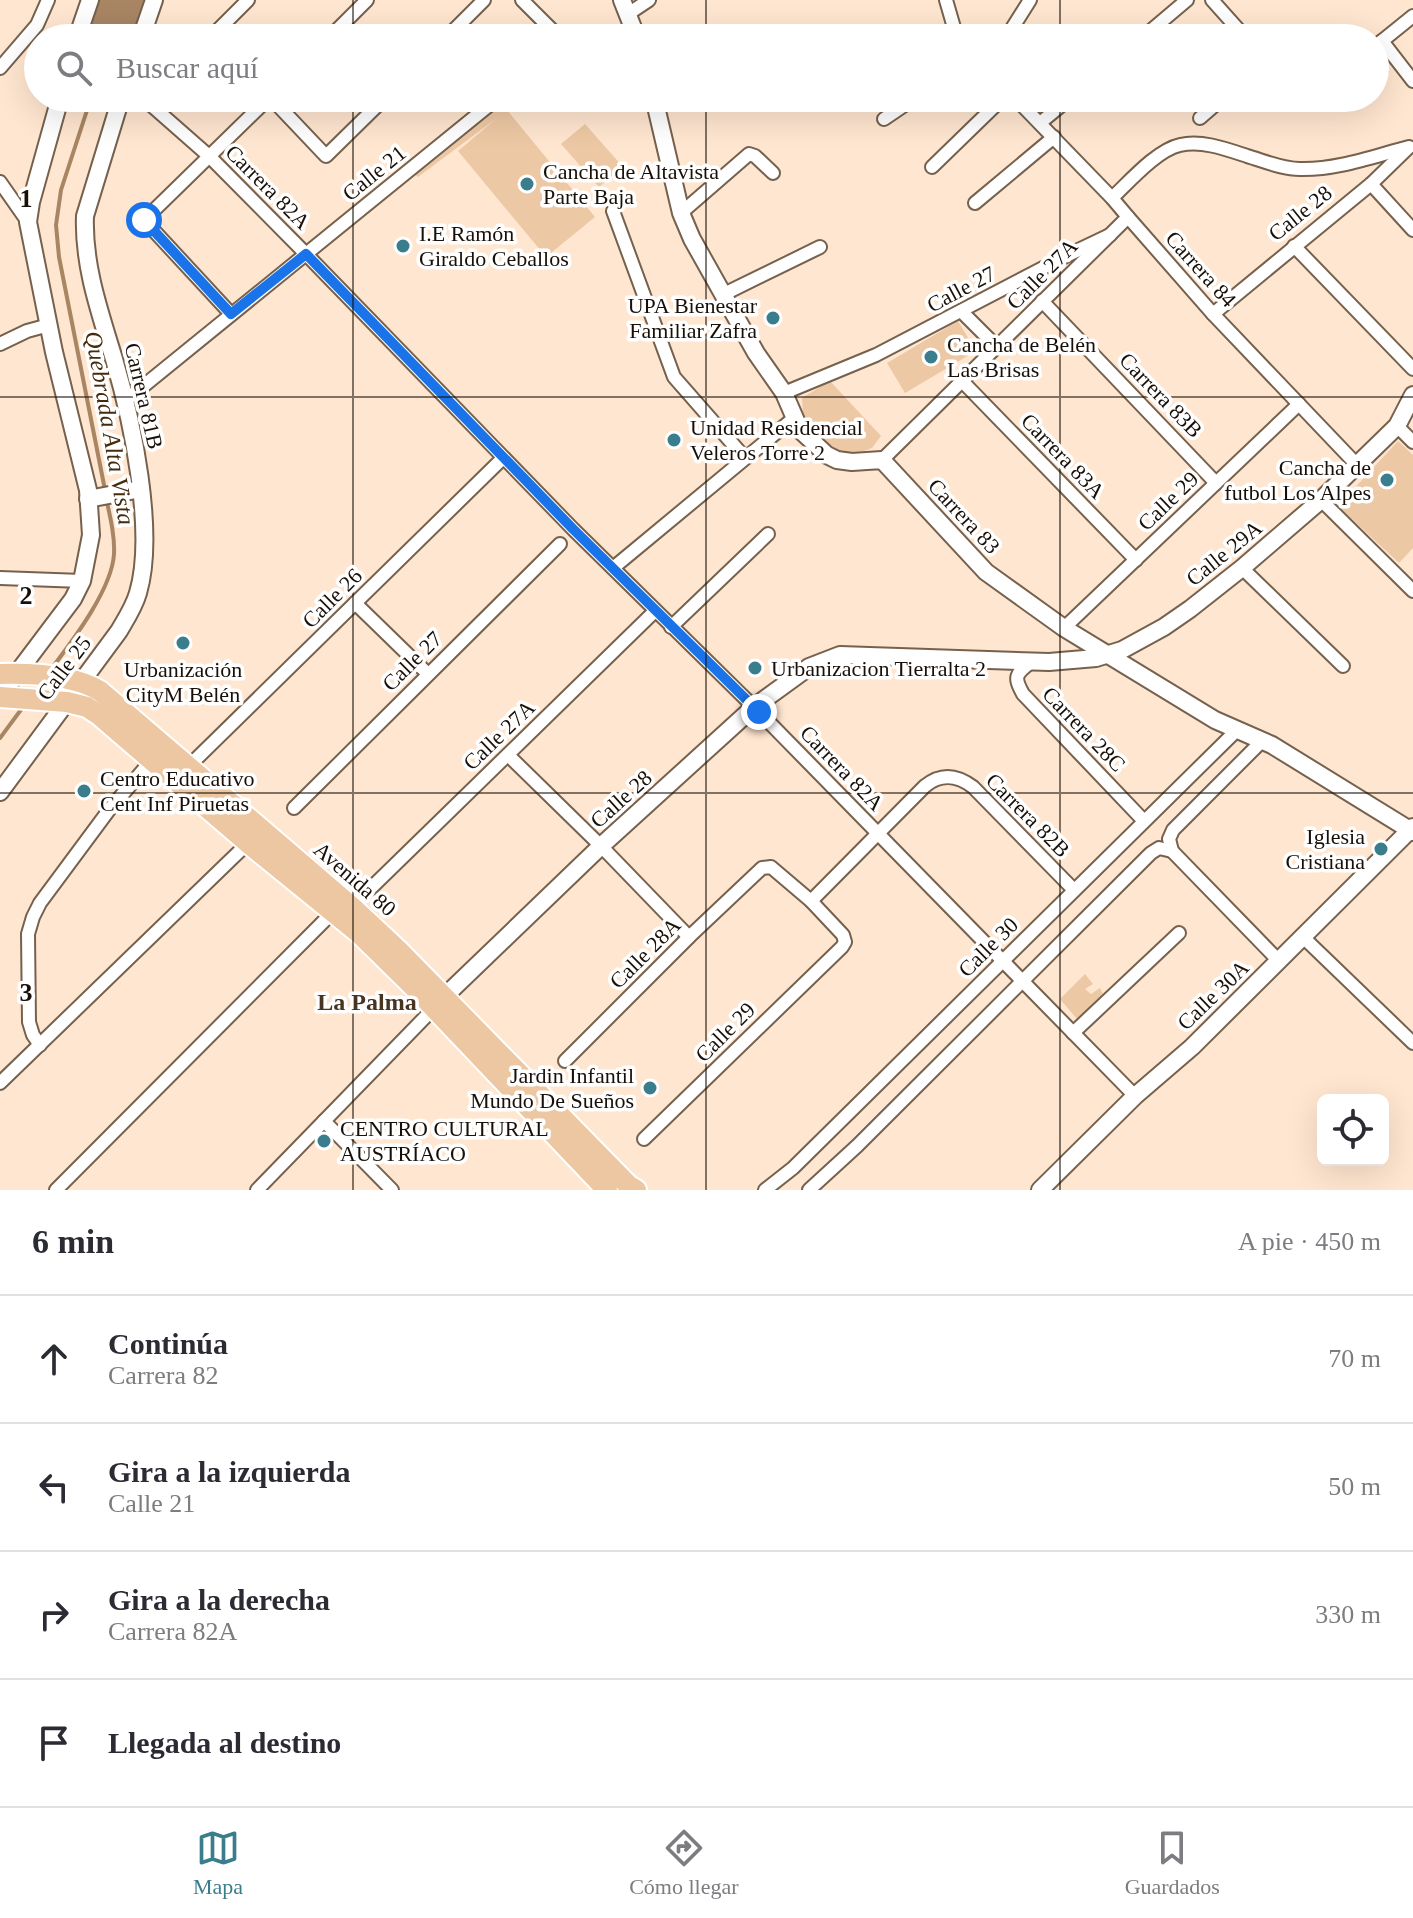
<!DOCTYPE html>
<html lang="es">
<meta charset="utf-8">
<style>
:root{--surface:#fff;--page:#f2f2f3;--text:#2b2b33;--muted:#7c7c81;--line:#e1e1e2;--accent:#3a7d8d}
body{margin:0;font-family:"Times New Roman",serif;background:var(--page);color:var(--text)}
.controls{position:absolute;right:24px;bottom:24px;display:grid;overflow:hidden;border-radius:12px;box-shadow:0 8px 32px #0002}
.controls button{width:72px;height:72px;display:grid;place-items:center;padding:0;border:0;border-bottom:2px solid var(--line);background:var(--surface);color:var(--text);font:40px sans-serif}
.stop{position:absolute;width:24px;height:24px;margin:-18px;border:6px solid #1a73e8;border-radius:50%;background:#fff}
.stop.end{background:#1a73e8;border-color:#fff;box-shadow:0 2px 8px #0008}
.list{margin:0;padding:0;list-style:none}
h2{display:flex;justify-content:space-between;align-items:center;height:104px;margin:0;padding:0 32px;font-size:34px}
h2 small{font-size:26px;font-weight:400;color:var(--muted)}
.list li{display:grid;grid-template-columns:52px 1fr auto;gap:24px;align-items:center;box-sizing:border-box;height:128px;padding:0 32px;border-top:2px solid var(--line)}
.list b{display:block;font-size:30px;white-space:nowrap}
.list p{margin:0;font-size:26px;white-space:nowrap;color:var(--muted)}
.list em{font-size:26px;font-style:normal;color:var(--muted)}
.icon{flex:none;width:44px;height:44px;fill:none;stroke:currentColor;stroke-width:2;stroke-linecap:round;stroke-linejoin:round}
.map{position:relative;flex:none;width:1413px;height:1190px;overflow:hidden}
.search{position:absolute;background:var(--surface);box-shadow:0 8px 32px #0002;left:24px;right:24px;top:24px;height:88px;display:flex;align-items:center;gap:20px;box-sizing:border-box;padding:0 28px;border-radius:44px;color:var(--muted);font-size:30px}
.sheet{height:616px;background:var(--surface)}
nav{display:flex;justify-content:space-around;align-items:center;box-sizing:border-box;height:112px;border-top:2px solid var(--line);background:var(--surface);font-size:22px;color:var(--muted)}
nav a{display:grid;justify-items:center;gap:4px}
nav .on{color:var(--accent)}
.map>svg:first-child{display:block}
.green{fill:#edc8a4}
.water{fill:#a88563}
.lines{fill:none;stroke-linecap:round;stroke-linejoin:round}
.stream{stroke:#a88563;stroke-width:4}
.minor-casing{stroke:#75614d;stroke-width:16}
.tertiary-casing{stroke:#75614d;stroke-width:20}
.primary-casing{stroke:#fff;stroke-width:24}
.minor{stroke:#fff;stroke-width:12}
.tertiary{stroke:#fff;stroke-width:16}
.primary{stroke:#ecc7a1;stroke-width:20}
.route{stroke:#1a73e8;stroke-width:10}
.grid{fill:none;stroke:#181008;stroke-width:2;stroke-opacity:0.55}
.poi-dot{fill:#3a7d8d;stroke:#fff;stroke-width:3}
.labels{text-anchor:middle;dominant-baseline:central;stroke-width:7;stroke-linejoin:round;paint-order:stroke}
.poi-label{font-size:22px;fill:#181008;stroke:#fff;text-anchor:start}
.street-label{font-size:22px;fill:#181008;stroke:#fff}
.water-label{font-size:24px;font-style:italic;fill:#452b0e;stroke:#fff}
.neighbourhood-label{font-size:24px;font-weight:bold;fill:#473522;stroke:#fff}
.grid-label{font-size:26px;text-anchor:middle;font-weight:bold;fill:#181008;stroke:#fff;stroke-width:7;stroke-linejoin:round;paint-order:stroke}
</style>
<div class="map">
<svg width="1413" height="1190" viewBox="0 0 1413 1190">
<rect width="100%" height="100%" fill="#ffe6d0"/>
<g class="green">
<path d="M501 98H528L515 109 510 107 507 110 595 217 546 257 458 151 497 118 418 177 414 174 408 180 405 176Z"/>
<path d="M585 124 623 167 599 187 561 144Z"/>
<path d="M958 321 976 351 905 393 887 363Z"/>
<path d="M830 381 881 436 872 448 859 453 842 452 811 433 803 415 802 398Z"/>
<path d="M1398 441 1413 455V548L1399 563 1338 506Z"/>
<path d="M1085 974 1093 984 1085 989 1091 994 1100 988 1103 994 1077 1019 1060 999Z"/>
</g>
<path class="water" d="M90 0H155L147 38H77Z"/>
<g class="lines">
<g class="stream">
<path d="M91 98 61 190 56 225 59 257 105 490"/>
<path d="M52 668C73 640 112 589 114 554 115 536 110 516 106 498"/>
<path d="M0 738 23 707"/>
</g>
<g class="minor-casing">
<g id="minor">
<path d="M522 0 554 32 555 38"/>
<path d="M946 0 957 38"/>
<path d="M1212 0 1246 38"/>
<path d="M628 14 649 0"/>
<path d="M216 38 213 35 248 0"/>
<path d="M329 38 367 0"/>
<path d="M446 38 484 0"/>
<path d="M892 38 954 32"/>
<path d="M1006 38 1030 0"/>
<path d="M1142 38 1187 0"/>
<path d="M1382 41 1413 16"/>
<path d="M1375 46 1382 41 1413 81"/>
<path d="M0 68 37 25 48 0"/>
<path d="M143 98 209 156 306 254 573 529 759 712 1135 1096"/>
<path d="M271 98 326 156 385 98"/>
<path d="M1015 98 1112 198 1128 217 1213 314 1358 466"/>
<path d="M1200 118 1223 98"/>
<path d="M884 119 915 98"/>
<path d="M1040 123 1070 98"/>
<path d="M932 167 1003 98"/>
<path d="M0 182 28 222"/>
<path d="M1371 184 1413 230"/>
<path d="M1112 198C1130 181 1157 150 1180 145 1202 140 1226 149 1247 156 1264 161 1282 169 1300 169 1337 170 1374 156 1409 147"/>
<path d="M975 203 1054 137"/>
<path d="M613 211 674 377 745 458"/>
<path d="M681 213 749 154 755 156 773 173"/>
<path d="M1294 246 1413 369"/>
<path d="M722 295 820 247"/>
<path d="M1042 301 1216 483"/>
<path d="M961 311 997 347"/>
<path d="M231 314 144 220 269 98"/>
<path d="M1213 314 1371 184 1408 148"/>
<path d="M0 344 27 331 49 325"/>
<path d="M962 381 1136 560"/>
<path d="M784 393 876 355 1068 255 1110 235"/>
<path d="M125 401 498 98"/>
<path d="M1397 426 1413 442"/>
<path d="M882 460 1128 217"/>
<path d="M1321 500 1413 591"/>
<path d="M613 568 794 418"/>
<path d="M1242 568 1343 666"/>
<path d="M0 578 82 581"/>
<path d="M355 603 428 674"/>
<path d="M671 627 768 534"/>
<path d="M1064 628 1299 404"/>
<path d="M1031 662C1016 674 1013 676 1023 694L1144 821"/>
<path d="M508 755 601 846 689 937"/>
<path d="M188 767 503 458"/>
<path d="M294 808 560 544"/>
<path d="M1172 851 1279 961"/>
<path d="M1172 851 1169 839 1173 830 1262 741"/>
<path d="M371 888 655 611"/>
<path d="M811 901 925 786C941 773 957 775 973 787L1074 890"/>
<path d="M1303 937 1413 1043"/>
<path d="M1073 1033 1179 933"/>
<path d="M40 1045 33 1035 29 1022 28 934 33 917 40 903 109 810 151 761"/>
<path d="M565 1061 689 937 762 868 771 867 811 901 843 935 845 942 842 947 644 1139"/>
<path d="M0 1083 248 843"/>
<path d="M324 1121 392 1190"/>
<path d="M56 1190 333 912"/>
<path d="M257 1190 436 1006"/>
<path d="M765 1190 793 1168 1237 730"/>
<path d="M809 1190 857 1146 1151 853 1159 848 1172 851"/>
</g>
</g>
<g class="tertiary-casing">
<g id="tertiary">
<path d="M622 0 637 38"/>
<path d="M77 38 90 0"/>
<path d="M141 38 154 0"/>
<path d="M654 98 681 213 692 239 756 353 784 393 800 430 827 455 837 460 852 462 882 460 986 572 1064 628 1215 720 1272 745 1413 832"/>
<path d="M88 499 141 489"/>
<path d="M0 696 73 599 82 581 91 535 88 490 54 352 28 222 31 202 60 98"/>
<path d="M0 792 119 631C126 619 134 607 138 593 156 532 132 420 114 359 100 313 83 265 85 216L121 98"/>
<path d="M445 996 601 846 754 707 809 667 840 655 1049 662 1096 658 1122 650 1164 627 1190 609 1242 568 1321 500 1397 426 1413 395"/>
<path d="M1040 1190 1135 1096 1192 1047 1413 827"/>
</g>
</g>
<g class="primary-casing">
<g id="primary">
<path d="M0 674C30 673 74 675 100 691L352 907 398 950 629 1186 636 1190"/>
<path d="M0 697 67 702 87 707 99 715 248 843 360 934 416 989 607 1190"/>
</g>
</g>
<use href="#minor" class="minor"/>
<use href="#tertiary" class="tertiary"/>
<use href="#primary" class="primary"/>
</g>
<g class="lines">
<path class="route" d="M144 220 231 314 306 254 573 529 759 712"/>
</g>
<path class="grid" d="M353 0V38M706 0V38M1060 0V38M353 98V1190M706 98V1190M1060 98V1190M0 397H1413M0 793H1413"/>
<g class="poi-dot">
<circle cx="527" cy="184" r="8"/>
<circle cx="403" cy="246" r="8"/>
<circle cx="773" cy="318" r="8"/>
<circle cx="931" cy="357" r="8"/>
<circle cx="674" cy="440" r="8"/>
<circle cx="1387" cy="480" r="8"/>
<circle cx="183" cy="643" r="8"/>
<circle cx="755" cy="668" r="8"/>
<circle cx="84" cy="791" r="8"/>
<circle cx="1381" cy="849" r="8"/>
<circle cx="650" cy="1088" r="8"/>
<circle cx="324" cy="1141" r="8"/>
</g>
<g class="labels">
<g class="poi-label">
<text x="543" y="171">Cancha de Altavista<tspan x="543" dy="25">Parte Baja</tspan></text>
<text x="419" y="233">I.E Ramón<tspan x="419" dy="25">Giraldo Ceballos</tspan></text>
<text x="757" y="305" text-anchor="end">UPA Bienestar<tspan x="757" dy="25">Familiar Zafra</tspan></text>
<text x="947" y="344">Cancha de Belén<tspan x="947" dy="25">Las Brisas</tspan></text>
<text x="690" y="427">Unidad Residencial<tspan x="690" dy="25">Veleros Torre 2</tspan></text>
<text x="1371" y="467" text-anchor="end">Cancha de<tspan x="1371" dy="25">futbol Los Alpes</tspan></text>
<text x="771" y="668">Urbanizacion Tierralta 2</text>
<text x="183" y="669" text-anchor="middle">Urbanización<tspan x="183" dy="25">CityM Belén</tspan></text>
<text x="100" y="778">Centro Educativo<tspan x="100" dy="25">Cent Inf Piruetas</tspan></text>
<text x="1365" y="836" text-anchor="end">Iglesia<tspan x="1365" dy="25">Cristiana</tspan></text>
<text x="634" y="1075" text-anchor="end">Jardin Infantil<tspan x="634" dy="25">Mundo De Sueños</tspan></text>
<text x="340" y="1128">CENTRO CULTURAL<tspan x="340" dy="25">AUSTRÍACO</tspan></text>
</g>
<g class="street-label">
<text transform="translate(374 173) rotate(-39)">Calle 21</text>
<text transform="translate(268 187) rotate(45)">Carrera 82A</text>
<text transform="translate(1300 213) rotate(-39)">Calle 28</text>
<text transform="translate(1201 269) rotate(48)">Carrera 84</text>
<text transform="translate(1042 274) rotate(-45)">Calle 27A</text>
<text transform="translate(961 289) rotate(-28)">Calle 27</text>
<text transform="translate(1161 395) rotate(46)">Carrera 83B</text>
<text transform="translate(144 396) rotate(77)">Carrera 81B</text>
<text transform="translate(1063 456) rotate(46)">Carrera 83A</text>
<text transform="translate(1168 501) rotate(-44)">Calle 29</text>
<text transform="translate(964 516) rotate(47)">Carrera 83</text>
<text transform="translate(1224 553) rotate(-39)">Calle 29A</text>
<text transform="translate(332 598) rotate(-45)">Calle 26</text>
<text transform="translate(412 661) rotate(-45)">Calle 27</text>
<text transform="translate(64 668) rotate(-53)">Calle 25</text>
<text transform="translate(1084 729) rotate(46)">Carrera 28C</text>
<text transform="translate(499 735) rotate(-44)">Calle 27A</text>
<text transform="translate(842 768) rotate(46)">Carrera 82A</text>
<text transform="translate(621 799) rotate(-42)">Calle 28</text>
<text transform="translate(1028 815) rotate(45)">Carrera 82B</text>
<text transform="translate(355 879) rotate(41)">Avenida 80</text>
<text transform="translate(988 947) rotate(-45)">Calle 30</text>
<text transform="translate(645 953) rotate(-45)">Calle 28A</text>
<text transform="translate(1213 995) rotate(-44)">Calle 30A</text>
<text transform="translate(725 1032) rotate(-45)">Calle 29</text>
</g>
<g class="water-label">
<text transform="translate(110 428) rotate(80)">Quebrada Alta Vista</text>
</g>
<g class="neighbourhood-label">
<text x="367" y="1002">La Palma</text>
</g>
</g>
<g class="grid-label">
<text x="26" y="207">1</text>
<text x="26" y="604">2</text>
<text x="26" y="1001">3</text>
</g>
</svg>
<div class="controls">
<button><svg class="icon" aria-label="locate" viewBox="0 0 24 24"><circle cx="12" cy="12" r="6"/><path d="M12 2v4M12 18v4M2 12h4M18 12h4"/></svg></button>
</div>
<div class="stop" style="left:144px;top:220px"></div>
<div class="stop end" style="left:759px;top:712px"></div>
<div class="search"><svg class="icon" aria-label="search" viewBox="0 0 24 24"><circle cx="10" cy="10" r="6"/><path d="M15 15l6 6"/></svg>Buscar aquí</div>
</div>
<section class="sheet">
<h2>6 min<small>A pie · 450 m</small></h2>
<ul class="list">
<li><svg class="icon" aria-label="ahead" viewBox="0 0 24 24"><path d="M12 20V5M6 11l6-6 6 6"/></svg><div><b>Continúa</b><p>Carrera 82</p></div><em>70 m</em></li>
<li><svg class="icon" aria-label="left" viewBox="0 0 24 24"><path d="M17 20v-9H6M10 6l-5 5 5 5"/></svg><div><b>Gira a la izquierda</b><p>Calle 21</p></div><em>50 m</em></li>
<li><svg class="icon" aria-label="right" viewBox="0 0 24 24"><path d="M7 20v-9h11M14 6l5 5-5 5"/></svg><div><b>Gira a la derecha</b><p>Carrera 82A</p></div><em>330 m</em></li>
<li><svg class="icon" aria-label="arrive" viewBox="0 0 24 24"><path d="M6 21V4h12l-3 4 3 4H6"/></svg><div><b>Llegada al destino</b></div></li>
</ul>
</section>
<nav>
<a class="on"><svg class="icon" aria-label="map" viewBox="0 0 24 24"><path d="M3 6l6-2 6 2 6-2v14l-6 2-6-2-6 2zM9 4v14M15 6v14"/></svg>Mapa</a>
<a><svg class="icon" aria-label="directions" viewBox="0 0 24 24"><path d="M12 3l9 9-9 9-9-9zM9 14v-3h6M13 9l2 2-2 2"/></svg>Cómo llegar</a>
<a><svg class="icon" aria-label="saved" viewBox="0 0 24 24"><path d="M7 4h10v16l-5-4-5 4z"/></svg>Guardados</a>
</nav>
